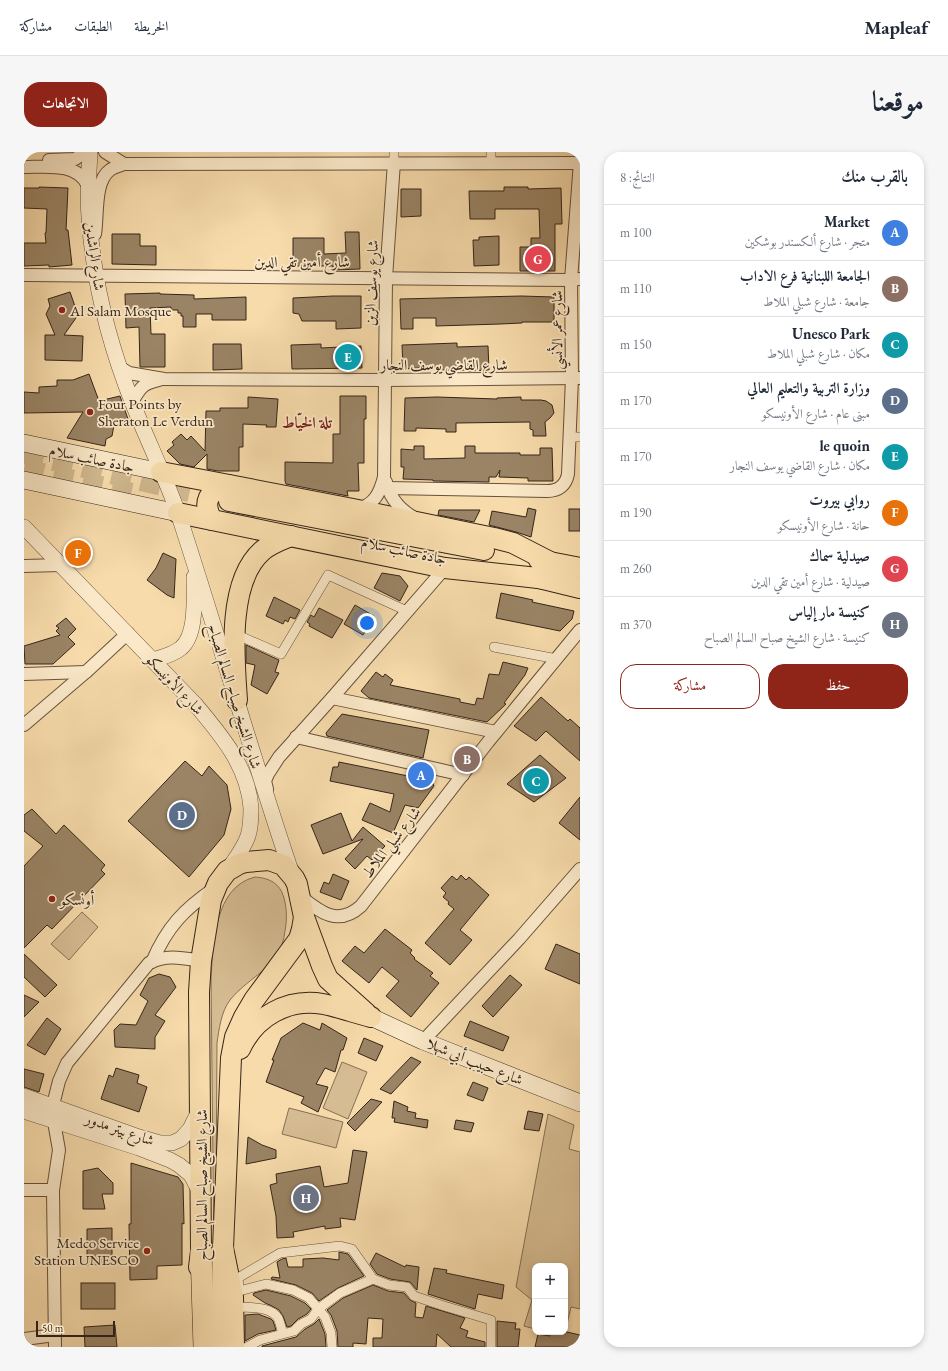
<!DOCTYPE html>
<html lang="ar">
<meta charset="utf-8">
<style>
:root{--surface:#fff;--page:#f6f6f7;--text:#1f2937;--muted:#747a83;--line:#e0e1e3;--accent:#8f2418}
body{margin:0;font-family:"EB Garamond",Amiri,serif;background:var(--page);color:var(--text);direction:rtl}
.controls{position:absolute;right:12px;bottom:12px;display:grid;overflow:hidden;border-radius:8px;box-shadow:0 2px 6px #0003}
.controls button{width:36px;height:36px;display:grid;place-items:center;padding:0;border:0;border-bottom:1px solid var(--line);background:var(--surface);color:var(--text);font:20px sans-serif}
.scale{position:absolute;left:12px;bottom:10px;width:79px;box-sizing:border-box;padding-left:4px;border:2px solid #362519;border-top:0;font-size:11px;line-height:14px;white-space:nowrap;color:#362519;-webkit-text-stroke:3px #fae8c8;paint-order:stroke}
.you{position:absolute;left:343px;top:471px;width:14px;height:14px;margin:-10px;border:3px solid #fff;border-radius:50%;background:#1a73e8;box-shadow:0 0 0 6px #1a73e833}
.badge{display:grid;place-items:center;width:26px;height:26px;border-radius:50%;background:var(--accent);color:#fff;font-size:13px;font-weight:700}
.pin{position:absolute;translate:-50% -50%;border:2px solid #fff;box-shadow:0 1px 4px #0006}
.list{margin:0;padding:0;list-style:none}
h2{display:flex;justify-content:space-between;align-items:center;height:52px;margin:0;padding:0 16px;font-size:17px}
h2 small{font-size:13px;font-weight:400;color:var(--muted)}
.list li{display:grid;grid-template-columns:26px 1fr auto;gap:12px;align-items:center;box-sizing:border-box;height:56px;padding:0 16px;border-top:1px solid var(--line)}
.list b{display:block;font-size:15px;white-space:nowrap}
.list p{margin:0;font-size:13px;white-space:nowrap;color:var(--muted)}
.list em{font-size:13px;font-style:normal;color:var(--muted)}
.actions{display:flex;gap:8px;padding:12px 16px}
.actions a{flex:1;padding:9px 0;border:1px solid var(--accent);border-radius:16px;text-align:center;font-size:14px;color:var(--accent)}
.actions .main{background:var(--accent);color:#fff}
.map{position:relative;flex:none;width:556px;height:1195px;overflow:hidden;direction:ltr;border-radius:16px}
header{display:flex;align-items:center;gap:24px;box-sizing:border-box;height:56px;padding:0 20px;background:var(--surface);border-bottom:1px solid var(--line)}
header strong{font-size:19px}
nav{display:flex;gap:22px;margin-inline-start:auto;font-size:14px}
.intro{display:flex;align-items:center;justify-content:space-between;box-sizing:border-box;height:96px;padding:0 24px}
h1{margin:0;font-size:28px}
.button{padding:10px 18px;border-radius:16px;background:var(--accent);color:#fff;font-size:14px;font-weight:700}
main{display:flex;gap:24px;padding:0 24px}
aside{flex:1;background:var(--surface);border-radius:16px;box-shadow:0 2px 6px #0003}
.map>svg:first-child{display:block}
.green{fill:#d6bc92;stroke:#867056}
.building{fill:#9a8465;stroke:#362519}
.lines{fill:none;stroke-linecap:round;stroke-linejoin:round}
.trunk-tunnel{stroke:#d0b78e;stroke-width:20;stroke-dasharray:20 10;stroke-linecap:butt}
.pedestrian-casing{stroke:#66523e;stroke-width:10}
.minor-casing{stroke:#66523e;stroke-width:14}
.tertiary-casing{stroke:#66523e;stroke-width:16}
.secondary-casing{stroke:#362519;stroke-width:18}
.trunk-casing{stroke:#362519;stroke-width:22}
.motorway-casing{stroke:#362519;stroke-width:22}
.pedestrian{stroke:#fae8c8;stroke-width:9}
.minor{stroke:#fae8c8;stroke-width:12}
.tertiary{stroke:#fae8c8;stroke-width:15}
.secondary{stroke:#fae8c8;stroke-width:17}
.trunk{stroke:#f7dbab;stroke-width:20}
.motorway{stroke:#f7dbab;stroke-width:21}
.poi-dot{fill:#8f2418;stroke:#fae8c8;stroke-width:1.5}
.labels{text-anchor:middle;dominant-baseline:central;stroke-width:3.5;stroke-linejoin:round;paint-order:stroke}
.street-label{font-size:15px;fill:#362519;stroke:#fae8c8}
.poi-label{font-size:15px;fill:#362519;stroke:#fae8c8;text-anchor:start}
.neighbourhood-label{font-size:16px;font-weight:bold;fill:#7a1f14;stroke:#fae8c8}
</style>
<header>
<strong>Mapleaf</strong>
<nav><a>الخريطة</a><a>الطبقات</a><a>مشاركة</a></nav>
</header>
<div class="intro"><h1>موقعنا</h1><a class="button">الاتجاهات</a></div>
<main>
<aside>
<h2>بالقرب منك<small>النتائج: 8</small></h2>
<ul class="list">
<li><span class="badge" style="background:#3f7fe0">A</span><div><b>Market</b><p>متجر · شارع ألكسندر بوشكين</p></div><em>100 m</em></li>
<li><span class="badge" style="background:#8d6e63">B</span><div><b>الجامعة اللبنانية فرع الاداب</b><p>جامعة · شارع شبلي الملاط</p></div><em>110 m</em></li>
<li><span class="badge" style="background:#0f9aa8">C</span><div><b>Unesco Park</b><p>مكان · شارع شبلي الملاط</p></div><em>150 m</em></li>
<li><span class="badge" style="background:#5c6f8a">D</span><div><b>وزارة التربية والتعليم العالي</b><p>مبنى عام · شارع الأونيسكو</p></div><em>170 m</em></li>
<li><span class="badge" style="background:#0f9aa8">E</span><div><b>le quoin</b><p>مكان · شارع القاضي يوسف النجار</p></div><em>170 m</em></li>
<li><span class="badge" style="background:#e8710a">F</span><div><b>روابي بيروت</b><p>حانة · شارع الأونيسكو</p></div><em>190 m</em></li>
<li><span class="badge" style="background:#e0444e">G</span><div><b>صيدلية سماك</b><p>صيدلية · شارع أمين تقي الدين</p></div><em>260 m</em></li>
<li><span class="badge" style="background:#6b7280">H</span><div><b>كنيسة مار إلياس</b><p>كنيسة · شارع الشيخ صباح السالم الصباح</p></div><em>370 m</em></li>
</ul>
<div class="actions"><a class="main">حفظ</a><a>مشاركة</a></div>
</aside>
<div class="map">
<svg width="556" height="1195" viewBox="0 0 556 1195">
<rect width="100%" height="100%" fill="#f7dbab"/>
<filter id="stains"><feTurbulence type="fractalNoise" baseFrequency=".005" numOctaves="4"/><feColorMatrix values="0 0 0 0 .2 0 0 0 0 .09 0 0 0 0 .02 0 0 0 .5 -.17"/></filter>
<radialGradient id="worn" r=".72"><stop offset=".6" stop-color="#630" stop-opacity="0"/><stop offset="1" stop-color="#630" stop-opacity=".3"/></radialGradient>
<g class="green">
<path d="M231 725C245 726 256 731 260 746 263 757 263 768 261 779 257 816 226 823 206 848 197 860 195 877 193 891L191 1195 187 827C189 793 190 735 231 725Z"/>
<path d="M58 760 74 775 45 808 27 792Z"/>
<path d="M318 910 343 920 324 967 299 956Z"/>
<path d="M265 956 319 970 312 996 258 982Z"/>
<path d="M524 962 550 973 545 997 556 1000V1157L547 1155 542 1176H541V1114H511V1177L500 1174 508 1148 492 1135Z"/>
</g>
<g class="building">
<path d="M15 35 44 36 42 78H44L48 113 25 115V113L0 114V91H22L21 81H22L23 57 0 56V36H15Z"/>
<path d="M480 35H504V37L537 36 538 72H531V119H496V95H507V86H516L515 57H471V67H446L445 39H480Z"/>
<path d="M377 37H397V64L377 65Z"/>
<path d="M321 80H335L336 117 309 118V114H269V86H300V102L322 101Z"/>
<path d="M88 82H116V94H132V113L88 112Z"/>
<path d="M475 84V113L450 114 449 88H455V85Z"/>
<path d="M46 140 54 163 40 183 59 184 58 209 21 208V183H31L22 162 26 154 24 147Z"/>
<path d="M136 141V142L170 143V147L222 145V168H188V162H172V175H159V164H157V161H154V158H147V155L126 156 127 182H141V215H116L115 175 102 176 101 142Z"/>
<path d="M309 144H337V176L312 177V169H278L275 162 269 161V146Z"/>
<path d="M497 144 530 145V170H498V171L476 172 412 174V166H389V177H377L376 147Z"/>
<path d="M433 191V195L464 194 465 218 443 219V218H412V215L379 217 378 193Z"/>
<path d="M189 192H217L218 217 189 218Z"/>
<path d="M297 192V196L337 194 338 216 268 217 267 193Z"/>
<path d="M65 222 75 249 96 244 105 270 90 273 88 284 82 287 81 294 43 286 59 260 0 261V240L15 241V235L33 234V228H49Z"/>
<path d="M316 244H342V267H340V311H334L335 339H323L324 344 262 332 261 329V310L309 311V282H316Z"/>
<path d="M224 245 254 247 252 275H242L243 273 219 272V295H215V319H194L183 317V302L170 315 156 312 143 299 150 293 148 290 157 282 163 288 167 284 181 299 182 259H196V256H224Z"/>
<path d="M413 245 473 247V246L497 245V248H517L522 249 528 253 530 261 526 266 521 270 522 284H509V278L506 277V270L432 271V280H422V277L392 276V279H380L381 246Z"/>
<path d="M390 294H400V307L441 306V294H451V301H496V303H516V296H528L529 329H504V326L475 325 476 318 472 325H465V330L409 329V328L379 327 380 315H377V297L390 298Z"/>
<path d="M504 356 512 358 507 385 492 380 465 373 468 359 502 365Z"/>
<rect x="545" y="357" width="11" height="22"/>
<path d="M415 358H456L450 370 414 363Z"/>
<path d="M139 401 152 407 150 446 143 443 123 428 132 416Z"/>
<path d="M358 421 376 424 384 434 376 449 350 436Z"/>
<path d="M477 441 509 448 508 450 550 459 548 467 536 479 472 466Z"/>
<path d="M250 445 276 458 271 467 266 465 264 470 261 468 259 472 242 464Z"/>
<path d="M331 453 350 464 339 483 320 472Z"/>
<path d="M295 456 319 468 308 486 285 474 286 472 283 470 287 463 290 465Z"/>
<path d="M42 466 52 477 44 485 51 492 29 512H1L0 494 36 483 32 479 35 476 32 474Z"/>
<path d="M222 493 255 508 251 520 255 521 243 542 227 533 231 513 222 511Z"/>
<path d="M479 510 504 516 501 523 480 551 482 552 463 570 345 546 337 539 352 520 359 525 361 522 369 528 366 533 436 547V550L451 553 453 546 459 547 465 522 475 523Z"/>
<path d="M517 545 544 569 546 567 556 576V609L522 579 512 589 490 574Z"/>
<path d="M318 562 405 578 399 606 303 584 302 581Z"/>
<path d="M516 603 542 626 510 650 483 632Z"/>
<path d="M161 609 178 624 185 614 203 633 207 657 200 683 165 725 104 669Z"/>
<path d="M315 610 394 626 395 621 405 623 410 634 394 656 381 653 369 681 338 668 346 651 366 660 370 642 306 629 309 615H314Z"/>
<path d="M556 645V688L535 671Z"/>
<path d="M8 657 32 682 40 673 81 713 77 718 81 722 28 777 23 773 0 796V714L19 694 0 679V663Z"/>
<path d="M317 661 328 689 339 675 361 694 348 708 343 704 331 717 321 707 339 687 299 702 287 673Z"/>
<path d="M309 722 325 729 317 748 296 740 300 730 305 732Z"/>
<path d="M437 723 442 728 445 725 465 743 436 778 448 788 426 813 401 791 430 757 424 752 425 750 419 745 422 741 417 736 428 724 433 728Z"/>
<path d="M361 777 388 798 386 801 391 806 390 807 409 821 406 824 415 831 387 865 362 844 375 829 358 815 345 831 318 809 331 794 340 801Z"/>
<path d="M532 792 556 802V832L521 817Z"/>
<path d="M0 802 33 833 21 845 0 825Z"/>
<path d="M135 822 146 825 152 835 131 863 141 869 131 885V897L91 895 90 878 96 872 112 873 124 849 116 843 125 826Z"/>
<path d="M486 823 498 833 469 865 458 854Z"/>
<path d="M0 843 15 850 0 865Z"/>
<path d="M23 866 37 877 21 903 3 893Z"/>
<path d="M446 869 485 885 479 899 440 884Z"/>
<path d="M279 871 296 878 298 871 323 886 319 898H317L311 920 301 916 292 932 304 935 294 960 277 951 280 945 242 930 250 908H248L257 886Z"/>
<path d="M340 886 359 894 352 909 334 901Z"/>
<path d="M387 905 397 910 367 942 356 937Z"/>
<path d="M92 916 115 923 113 931 123 935 115 960 77 947 85 923 89 925Z"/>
<path d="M0 917 20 922 15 940 0 935Z"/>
<path d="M449 930 464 936 459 949 443 943Z"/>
<path d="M347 947 358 950 331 979 323 971Z"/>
<path d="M370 949 384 955 383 959 392 961 391 966 404 968 403 976 370 970 371 966H368Z"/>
<path d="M504 959 519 962 515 979 500 977Z"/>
<path d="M432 968 450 971 447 980 430 977Z"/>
<path d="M224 985 238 993 252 998V1006L222 1012Z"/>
<path d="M329 998 343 1000 331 1068 316 1066 317 1075 301 1077V1074L269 1080 270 1085 253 1086 252 1064 246 1033 253 1031 252 1022 296 1014 300 1035 324 1031Z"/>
<path d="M107 1011 154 1025 159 1032 160 1072 158 1071V1113L133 1114V1127L106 1128 105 1072H107Z"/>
<path d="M74 1016 89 1031V1042H78L81 1057H59V1019Z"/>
<path d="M88 1076V1112L63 1113V1077Z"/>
<path d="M315 1100 324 1102 340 1124 314 1136 295 1149 288 1141 272 1133 247 1127 248 1125 256 1126 253 1110 258 1107 262 1106 264 1115H279V1107L299 1106 315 1108Z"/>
<path d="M352 1101 381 1115 382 1113 395 1115 393 1138 386 1130 366 1127 353 1122 346 1112Z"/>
<path d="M410 1116 423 1118 422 1121 480 1133 478 1147 454 1142 451 1157 404 1142Z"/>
<rect x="57" y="1131" width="34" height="26"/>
<path d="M349 1133 364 1139 380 1141 386 1148 392 1151 391 1165 399 1166 402 1154 441 1166 436 1176 444 1179 442 1185 461 1190V1195H427L413 1182 412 1195H349V1186H358L359 1167 344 1166 342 1192 329 1191V1195H314L313 1179 307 1163 303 1158 319 1146Z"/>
<path d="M242 1138 267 1144 281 1151 287 1157 283 1162 274 1167 267 1174 263 1175 259 1164 255 1158 248 1154 241 1151 229 1143 230 1141Z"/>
<path d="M234 1162 247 1167 249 1169 252 1178 234 1182 221 1189V1163Z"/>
<path d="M295 1167 301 1182 302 1195H238V1194L272 1185 281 1177 290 1172Z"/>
<path d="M473 1169 492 1171 491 1177H496L494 1195H473Z"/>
<path d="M91 1173 93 1195H61L60 1175Z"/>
<path d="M527 1180H543L556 1183 554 1195H511L514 1182 526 1184Z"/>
</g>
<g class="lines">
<g class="trunk-tunnel">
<path d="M0 302 203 349"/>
<path d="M0 317 117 343"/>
</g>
<g class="pedestrian-casing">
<g id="pedestrian">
<path d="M370 10V0"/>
<path d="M467 11V0"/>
<path d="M546 285H556"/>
<path d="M211 482 257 502 304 423 383 459"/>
<path d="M470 495 533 507"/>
<path d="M215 1137 214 1126 256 1101 316 1094 328 1097 349 1127 365 1133 383 1135 390 1144 420 1154 467 1168V1195"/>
<path d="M215 1139 242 1132 269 1138 285 1146 301 1165 307 1181 308 1195"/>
<path d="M215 1155C227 1156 246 1154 254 1166 256 1170 257 1176 259 1181"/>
<path d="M223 1195 236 1188 270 1179 277 1172 287 1167 294 1157 316 1141 349 1127"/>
</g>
</g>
<g class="minor-casing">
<g id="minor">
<path d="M81 0 100 12"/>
<path d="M25 8 51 7 62 0"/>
<path d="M0 15C22 15 54 10 64 34"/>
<path d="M71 82C74 65 70 29 86 18 90 15 95 14 100 12L556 11"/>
<path d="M0 123 547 128 556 127"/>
<path d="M95 215 105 221 140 227 361 228 555 226"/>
<path d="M108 250C117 235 118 232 135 228"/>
<path d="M362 330C366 346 375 357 389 365"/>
<path d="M363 336 523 339C535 339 542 333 544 322L548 226 547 128 556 10"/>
<path d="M332 357C350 354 356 341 360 325L362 126 370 10"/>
<path d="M0 414 37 413"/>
<path d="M0 522 62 520"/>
<path d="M308 546 472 580"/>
<path d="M0 573 62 520 104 481"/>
<path d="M272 585 439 623"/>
<path d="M243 637 241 629 244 622 255 605 308 546 421 416"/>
<path d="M276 744C296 760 314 775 337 754L464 590 556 478"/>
<path d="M128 810C143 775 160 757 191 736"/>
<path d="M399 889 495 787 556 717"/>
<path d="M0 1038H29"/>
<path d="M0 1187 31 1183"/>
<path d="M31 1195 29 1038 35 998 29 964V953L35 929 43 911 125 811C142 802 159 806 177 809"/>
</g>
</g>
<g class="tertiary-casing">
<g id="tertiary">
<path d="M66 0C65 21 63 43 65 64 69 129 85 192 109 252 124 290 142 326 155 364 194 483 228 604 268 722"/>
<path d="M0 375 171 552C197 583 224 614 227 656 227 666 227 675 224 684 220 696 211 707 204 718"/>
<path d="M129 508C138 505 149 503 157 496 173 483 170 445 170 425"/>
<path d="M0 944 115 985 136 991H148L157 987 166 977 175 959"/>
<path d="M0 959 115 996 146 1008 155 1013 167 1023 176 1040"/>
</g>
</g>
<g class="secondary-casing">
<g id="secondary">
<path d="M0 291 137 320"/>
<path d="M0 328 154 361"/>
<path d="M347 865 399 889 556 951"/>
</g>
</g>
<g class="trunk-casing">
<g id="trunk">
<path d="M137 320 329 357 470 386 489 391 528 411"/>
<path d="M205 349 460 398"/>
<path d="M154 361 421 416 523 427"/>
<path d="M188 368C178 350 184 339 204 333"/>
<path d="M515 408 556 416"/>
<path d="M511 425 556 436"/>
<path d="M213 548C210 506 203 430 238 399 246 392 257 388 267 384"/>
<path d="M280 765 298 814 304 827 342 861"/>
<path d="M216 897C231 864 264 846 299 852 315 855 331 861 347 865"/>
<path d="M175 1115 177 1099 175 840 177 809 187 748 194 731 203 719 215 712 222 710 245 708 259 713 270 726 273 732 280 765 278 777 275 787 230 848 220 865 211 885 207 906 199 1096 209 1145 210 1195"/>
</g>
</g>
<g class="motorway-casing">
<g id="motorway">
<path d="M177 1099 180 1195"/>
<path d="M198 1195 199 1096"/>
</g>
</g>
<use href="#pedestrian" class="pedestrian"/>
<use href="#minor" class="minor"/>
<use href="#tertiary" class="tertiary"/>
<use href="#secondary" class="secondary"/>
<use href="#trunk" class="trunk"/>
<use href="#motorway" class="motorway"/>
</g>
<g class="poi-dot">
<circle cx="38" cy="158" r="4"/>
<circle cx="66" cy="260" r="4"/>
<circle cx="28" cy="747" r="4"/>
<circle cx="123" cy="1099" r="4"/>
</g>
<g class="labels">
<g class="street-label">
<text transform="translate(71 104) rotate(82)">شارع الراشدين</text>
<text x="278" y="109">شارع أمين تقي الدين</text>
<text transform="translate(347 131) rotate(-88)">شارع يوسف الزين</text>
<text transform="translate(532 178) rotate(-90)">شارع عمر الأنسي</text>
<text x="420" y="212">شارع القاضي يوسف النجار</text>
<text transform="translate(68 306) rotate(12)">جادة صائب سلام</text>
<text transform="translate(380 398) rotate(12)">جادة صائب سلام</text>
<text transform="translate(151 532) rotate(47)">شارع الأونيسكو</text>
<text transform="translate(211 544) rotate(73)">شارع الشيخ صباح السالم الصباح</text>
<text transform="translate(367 690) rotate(-52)">شارع شبلي الملاط</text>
<text transform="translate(451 909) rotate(22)">شارع حبيب أبي شهلا</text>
<text transform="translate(96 977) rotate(19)">شارع بيتر مدور</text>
<text transform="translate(177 1033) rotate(-90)">شارع الشيخ صباح السالم الصباح</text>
</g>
<g class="poi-label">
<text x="46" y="158">Al Salam Mosque</text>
<text x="74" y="251">Four Points by<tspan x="74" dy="17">Sheraton Le Verdun</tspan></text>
<text x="36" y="747">أونسكو</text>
<text x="115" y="1090" text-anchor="end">Medco Service<tspan x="115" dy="17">Station UNESCO</tspan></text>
</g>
<g class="neighbourhood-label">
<text x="283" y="270">تلة الخيّاط</text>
</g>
</g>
<rect width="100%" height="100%" filter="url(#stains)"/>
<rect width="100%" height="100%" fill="url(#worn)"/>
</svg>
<div class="controls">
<button>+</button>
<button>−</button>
</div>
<div class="scale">50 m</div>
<div class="you"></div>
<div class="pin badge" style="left:397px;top:623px;background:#3f7fe0">A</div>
<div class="pin badge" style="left:443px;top:607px;background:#8d6e63">B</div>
<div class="pin badge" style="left:512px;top:629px;background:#0f9aa8">C</div>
<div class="pin badge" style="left:158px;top:663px;background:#5c6f8a">D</div>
<div class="pin badge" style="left:324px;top:205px;background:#0f9aa8">E</div>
<div class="pin badge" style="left:54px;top:401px;background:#e8710a">F</div>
<div class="pin badge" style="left:514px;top:107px;background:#e0444e">G</div>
<div class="pin badge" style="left:282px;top:1046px;background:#6b7280">H</div>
</div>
</main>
